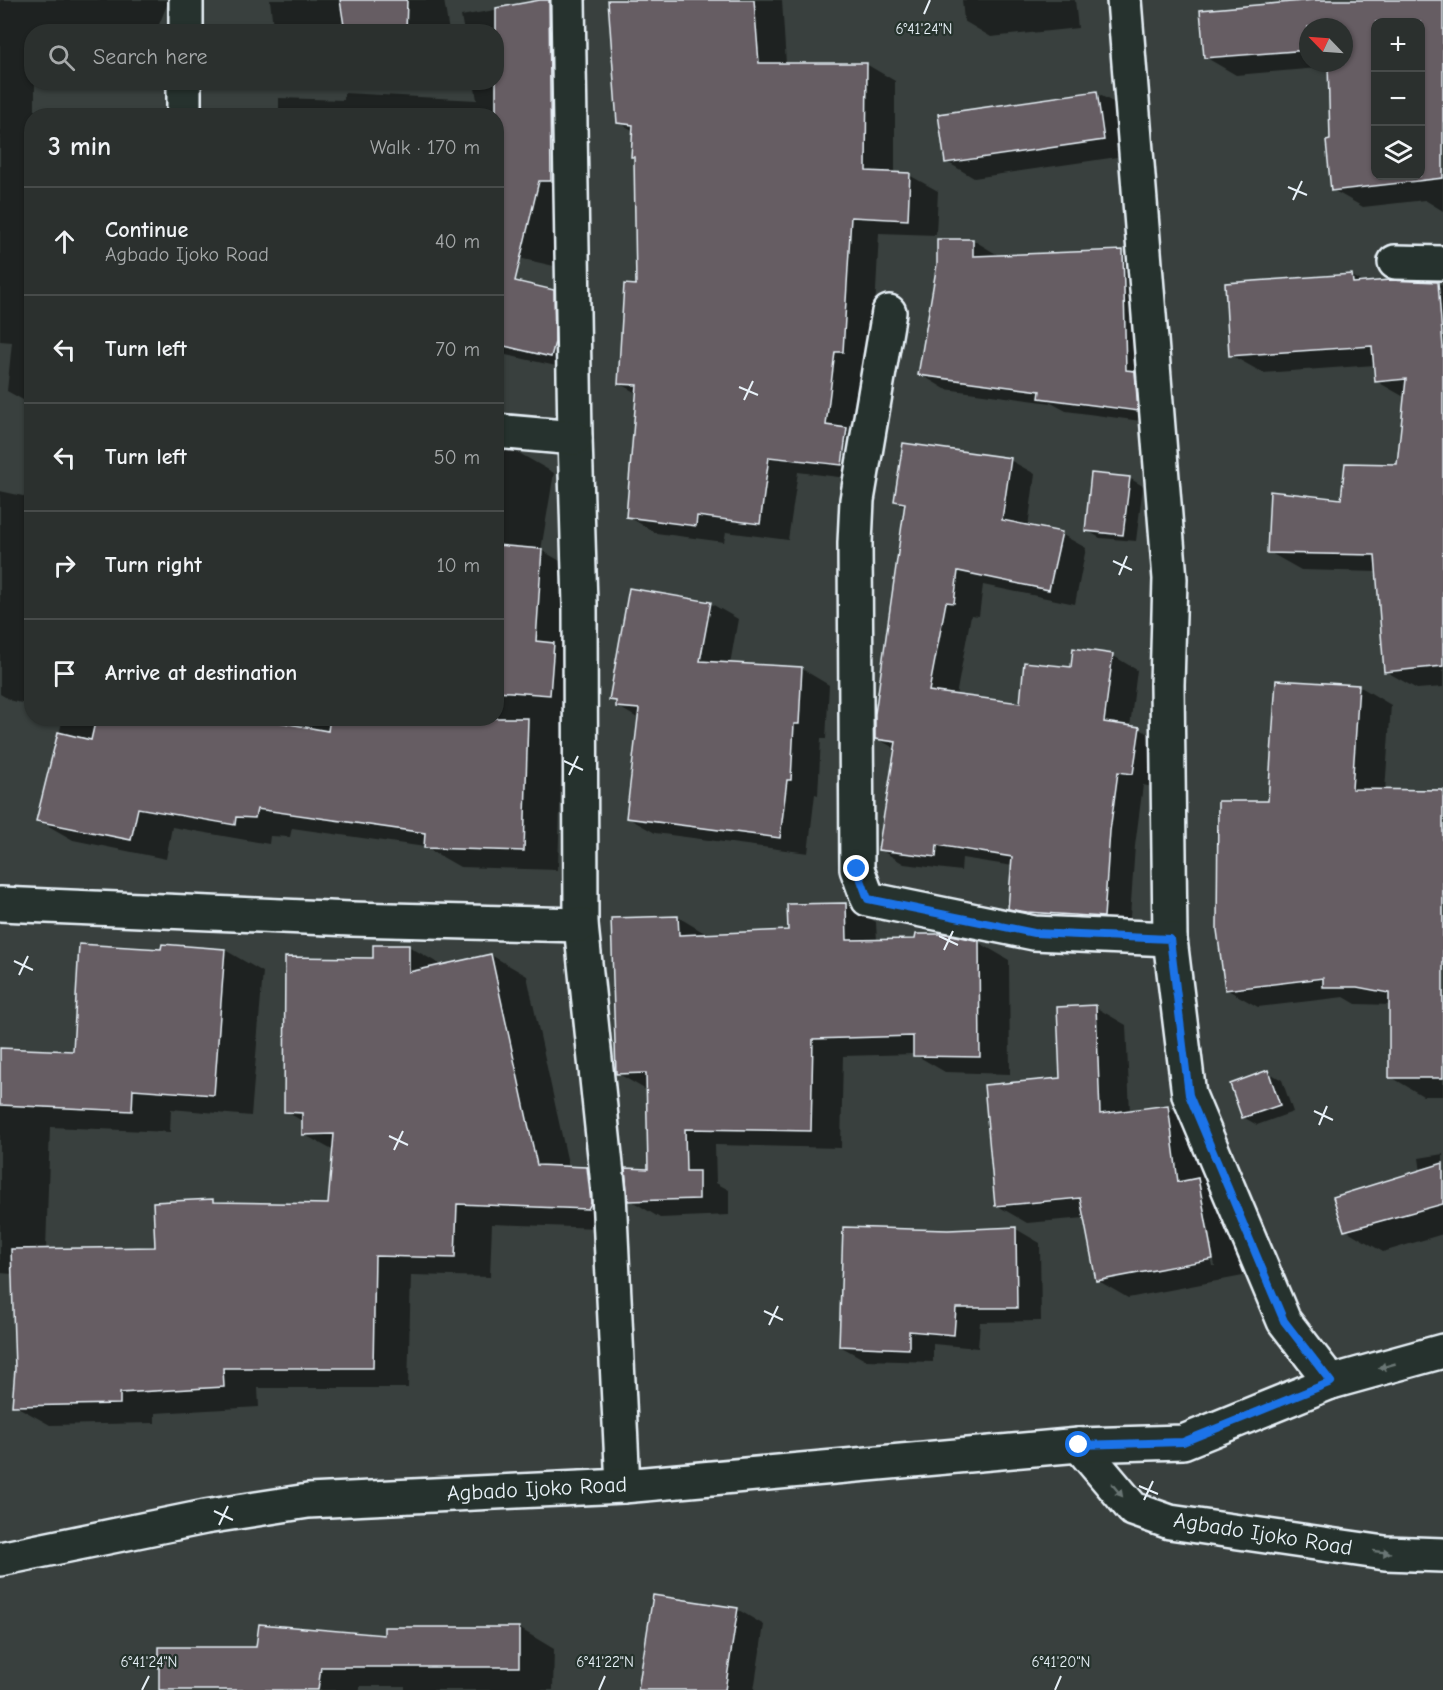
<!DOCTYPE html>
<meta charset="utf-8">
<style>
:root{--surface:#2b302e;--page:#333836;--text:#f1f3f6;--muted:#a6a9aa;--line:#474b4a}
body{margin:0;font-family:"Comic Neue",sans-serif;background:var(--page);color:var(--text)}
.controls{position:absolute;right:18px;top:18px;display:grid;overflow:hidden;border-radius:12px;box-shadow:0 2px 4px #0004}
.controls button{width:54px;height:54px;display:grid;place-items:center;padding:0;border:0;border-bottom:2px solid var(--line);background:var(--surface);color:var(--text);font:30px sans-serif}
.compass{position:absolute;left:1299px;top:18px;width:54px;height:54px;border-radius:50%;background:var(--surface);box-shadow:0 2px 4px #0004;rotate:295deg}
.stop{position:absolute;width:18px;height:18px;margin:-14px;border:4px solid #1a73e8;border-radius:50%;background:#fff}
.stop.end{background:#1a73e8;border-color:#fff;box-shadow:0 2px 6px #0008}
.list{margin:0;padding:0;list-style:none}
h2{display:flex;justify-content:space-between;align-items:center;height:78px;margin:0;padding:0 24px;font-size:26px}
h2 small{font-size:20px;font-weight:400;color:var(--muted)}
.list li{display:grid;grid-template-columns:39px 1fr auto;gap:18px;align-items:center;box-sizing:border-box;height:108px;padding:0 24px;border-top:2px solid var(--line)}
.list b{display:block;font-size:22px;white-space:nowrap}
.list p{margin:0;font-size:20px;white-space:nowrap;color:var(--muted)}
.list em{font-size:20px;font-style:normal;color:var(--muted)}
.icon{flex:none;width:33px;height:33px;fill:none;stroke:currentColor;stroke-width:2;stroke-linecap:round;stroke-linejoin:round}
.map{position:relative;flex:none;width:1443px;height:1690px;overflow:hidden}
.search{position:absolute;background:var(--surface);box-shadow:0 2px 4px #0004;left:24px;top:24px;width:480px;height:66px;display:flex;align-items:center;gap:15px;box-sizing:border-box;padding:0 21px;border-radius:24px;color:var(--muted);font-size:22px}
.panel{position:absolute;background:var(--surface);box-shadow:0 2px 4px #0004;left:24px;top:108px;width:480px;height:618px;border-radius:24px}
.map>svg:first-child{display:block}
.shadow{fill:#0007;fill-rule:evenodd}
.building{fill:#665d64;stroke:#e8f1f8;stroke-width:1.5;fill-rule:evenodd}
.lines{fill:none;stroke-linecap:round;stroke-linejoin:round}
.street-casing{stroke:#e8f1f8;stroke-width:38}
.secondary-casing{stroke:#e8f1f8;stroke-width:38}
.street{stroke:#26332d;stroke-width:33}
.secondary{stroke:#26332d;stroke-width:33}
.oneway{fill:#6a7674}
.route{stroke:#1a73e8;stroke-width:8}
.ticks{fill:none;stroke:#e8f1f8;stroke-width:2}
.labels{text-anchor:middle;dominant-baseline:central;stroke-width:4.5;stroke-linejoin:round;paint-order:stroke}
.street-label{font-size:22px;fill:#e8f1f8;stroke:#26332d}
.ticks-label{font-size:15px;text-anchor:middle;fill:#e8f1f8;stroke:#26332d;stroke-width:4.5;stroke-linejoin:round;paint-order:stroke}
</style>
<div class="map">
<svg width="1443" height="1690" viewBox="0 0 1443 1690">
<rect width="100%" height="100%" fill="#39403e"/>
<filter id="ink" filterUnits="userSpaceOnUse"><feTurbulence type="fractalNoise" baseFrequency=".0167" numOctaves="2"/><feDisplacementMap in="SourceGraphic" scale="12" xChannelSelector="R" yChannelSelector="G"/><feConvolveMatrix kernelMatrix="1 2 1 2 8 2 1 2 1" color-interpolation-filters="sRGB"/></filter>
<g filter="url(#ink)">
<g class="shadow">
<path d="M0 0H169L156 32H32V82H35V116H32V405L7 391 12 342 0 341Z"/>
<path d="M270 0H444L449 32H282L273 27Z"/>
<path d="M550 0 581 18 571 198 554 266 496 253V116H279V98L344 100V93L477 100 474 82H496V32H464L461 16Z"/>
<path d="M610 0H782L786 64H866L895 81V174L909 175 938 191 936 235 879 233 872 368 871 481 798 472 788 540 726 532 724 542 656 533 627 516 638 394 620 384 638 287 634 131 618 122Z"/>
<path d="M962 0H1075L1078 28 991 37 964 21Z"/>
<path d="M1313 0H1443V211L1425 200 1363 207 1333 190 1330 67 1236 75 1205 57ZM1376 22H1420V176H1376ZM1308 27H1344V63H1308Z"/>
<path d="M1096 93 1124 108 1131 155 974 178 947 162Z"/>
<path d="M939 240H973L998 255 1122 252 1148 266 1163 424 1066 411 1051 403 945 389 920 374 939 264Z"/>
<path d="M1352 276 1365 283H1438L1443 286V687L1417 689 1385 671 1378 572 1301 570 1269 552 1343 500 1398 466 1406 398 1376 381 1375 365 1263 373 1231 355Z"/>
<path d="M496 279 553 292 581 308 579 371 506 355 496 350Z"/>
<path d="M496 425 519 438 512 452 519 453 554 473 541 550 576 570 584 714 563 712 558 870 460 867 425 847 292 828 290 837 270 836 269 844 172 827 166 859 73 840 38 820 63 718H496Z"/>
<path d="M1010 460 1035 474 1028 527 1061 534 1086 548 1075 604 983 585 979 616 971 615 956 696 1021 705 1072 669 1112 655 1137 670 1130 727 1140 729 1165 743 1158 788 1143 785 1135 846 1129 931 1035 922 1010 908 1013 866 962 858 961 871 904 864 879 849 896 749 876 738 906 507 895 501Z"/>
<path d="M1129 478 1143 486 1136 541 1100 538 1086 530Z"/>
<path d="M0 491 32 498V705L12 701 0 694Z"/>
<path d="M710 603 738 619 730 664 802 669 829 685 826 739H821L818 795 815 794 808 853 655 833 628 818 639 719 617 706V703L611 699Z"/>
<path d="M1278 681 1359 686 1391 705 1385 791H1443V1096H1423L1391 1077V1005L1356 1004 1344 997 1258 1007 1226 989 1270 802Z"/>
<path d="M846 905 876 922 877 941 978 942 1009 960 1010 1074 945 1072 914 1054 843 1056 841 1148 715 1145 716 1183 729 1190V1215L660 1218 630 1200 650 1171 648 1091 617 1073 678 917 708 935 789 932Z"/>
<path d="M408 946 443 966 491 955 527 976 569 1168H587L623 1189 624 1229 492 1224 490 1277 411 1275 408 1388H258L259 1407 155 1413V1423L50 1425 14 1405 16 1369 13 1274 0 1273V1050L74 1052 163 951 225 950 263 972 251 1116 171 1109 170 1132 50 1127 46 1250 157 1248 212 1201 218 1204 330 1206 334 1151 303 1134 304 1122 285 1111 375 959Z"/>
<path d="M1095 1007 1126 1025 1130 1112 1167 1106 1198 1124 1206 1185 1228 1197 1243 1276 1128 1298 1097 1280 1085 1218 1027 1223 996 1205 1062 1080ZM1199 1194H1202L1215 1266H1212Z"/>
<path d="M1268 1072 1282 1080 1293 1112 1257 1125 1243 1117Z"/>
<path d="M1443 1154V1234L1383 1252 1346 1230 1421 1172 1419 1158Z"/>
<path d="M1016 1229 1040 1243 1041 1321 980 1322 978 1348 933 1344V1362L865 1360 840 1346 948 1232Z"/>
<path d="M737 1609 764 1625 754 1690H640Z"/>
<path d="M519 1628 554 1649 553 1690H405V1686H360V1690H160L258 1648Z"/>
</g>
<g class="building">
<path d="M340 0H407L406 32H345Z"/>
<path d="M540 0H549L551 181H539L515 281 554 290 555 342 551 357 496 344V8Z"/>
<path d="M608 0H754L759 63H867L866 171 910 173 908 220 851 217 843 352H835L826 425 847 428 842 465 769 457 760 524 697 516 696 526 626 517 637 385 618 384 624 284 636 285 634 157H631L633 125 617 123Z"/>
<path d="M1314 0H1443V178L1331 191 1326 141 1330 140 1328 63H1344V27H1308V50L1204 58 1200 10ZM1376 22H1420V176H1376Z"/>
<path d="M1097 91 1104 140 945 163 938 114Z"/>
<path d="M937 239H973V256L1123 250 1126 370 1135 371 1138 411 1039 398 1040 391 918 375 937 264Z"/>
<path d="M1352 274 1353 283 1390 280 1438 282 1443 347V666L1384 672 1375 555 1267 553 1270 491 1341 499 1345 463 1397 464 1406 379 1375 382 1372 346 1229 356 1225 283Z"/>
<path d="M903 443 1011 458 1002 520 1062 532 1049 590 958 571 954 603 946 602 929 691 1020 703 1024 662 1071 667 1073 648 1113 654 1104 722 1140 727 1133 774 1118 772 1110 831 1104 917 1027 912 1008 909 1012 857 937 845 936 857 878 850 896 742 875 739V714L905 503 894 501Z"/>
<path d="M1091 473 1130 477 1123 535 1085 531Z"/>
<path d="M496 545 542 549 536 641 554 643 550 695 496 691Z"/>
<path d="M629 588 711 602 700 661 802 667 799 724H794L791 780H787L780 838 626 818 639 709 616 707V701L609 700Z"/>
<path d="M1276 680 1359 685 1352 789 1443 790V1078H1389V993L1357 987H1323V978L1225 990 1217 930 1218 801H1268Z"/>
<path d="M96 718H257L328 731 330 718H528L524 851 424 848 425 833 257 809 255 818 236 817 235 825 138 808 131 840 36 821 58 732 91 740Z"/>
<path d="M846 903 847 940 915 939 916 934H947L979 941 980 1057 913 1056V1036L813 1039 811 1131 685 1129 686 1171H699V1199L628 1201 625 1168 648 1169 646 1073 616 1074 611 918 678 916 679 935 788 930 787 904Z"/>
<path d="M79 944 161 949 162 944 225 949 214 1095 133 1089 132 1111 0 1105V1048L73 1051Z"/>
<path d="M373 945H409V972L491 954 537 1165 587 1167 591 1203 588 1209 457 1204 455 1258 375 1256 373 1368H223L224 1387 120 1393V1404L12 1406 15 1369 11 1249 155 1247 153 1202 213 1199V1202L328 1204 334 1134 302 1135V1113L284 1112 285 957 373 958Z"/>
<path d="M1096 1005 1100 1114 1168 1105 1178 1182 1198 1178 1213 1259 1096 1281 1080 1198 995 1206 984 1085 1060 1078 1057 1007Z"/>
<path d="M1268 1070 1280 1105 1242 1118 1230 1084Z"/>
<path d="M1443 1163V1204L1344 1231 1333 1197Z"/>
<path d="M843 1227 948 1230 1016 1227 1017 1308H956L954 1335 909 1331V1349L839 1346Z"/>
<path d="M653 1595 738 1608 725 1690H638Z"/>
<path d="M259 1624 384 1635V1627H519V1667H321L318 1690H159V1647H256Z"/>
</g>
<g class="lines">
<g class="street-casing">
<g id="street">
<path d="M568 0 575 438 580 604 581 925 609 1194 623 1486"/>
<path d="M1124 0 1170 579 1167 685 1170 939 1189 1095 1284 1321 1331 1382"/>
<path d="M186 32V0"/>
<path d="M184 116V82"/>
<path d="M1395 262 1443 263"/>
<path d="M889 312 857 500 855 543 857 869 868 899 1034 933 1170 939"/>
<path d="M496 431 575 438"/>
<path d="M0 904 351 919 581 925"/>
<path d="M0 1559 205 1517 308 1501 623 1486 1079 1445"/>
</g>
</g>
<g class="secondary-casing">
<g id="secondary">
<path d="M1079 1445 1133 1509 1170 1522 1385 1553 1443 1555"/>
<path d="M1079 1445 1183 1442 1331 1382 1443 1351"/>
</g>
</g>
<use href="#street" class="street"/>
<use href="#secondary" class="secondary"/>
</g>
<defs><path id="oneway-solid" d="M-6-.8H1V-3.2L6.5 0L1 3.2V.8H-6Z" transform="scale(1.5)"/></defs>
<g class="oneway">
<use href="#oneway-solid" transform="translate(1387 1366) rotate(164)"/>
<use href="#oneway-solid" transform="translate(1117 1490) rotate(50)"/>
<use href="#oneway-solid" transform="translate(1382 1552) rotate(6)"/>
</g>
</g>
<g class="lines" filter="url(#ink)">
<path class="route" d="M857 869 868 899 1034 933 1170 939 1189 1095 1284 1321 1331 1382 1183 1442 1079 1445"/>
</g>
<path class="ticks" d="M924 14 930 0M1288 187 1307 195M1293 200 1302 181M739 387 758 395M744 400 753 381M1113 561 1132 570M1119 575 1127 556M564 761 583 770M569 775 578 756M939 936 958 945M944 950 953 931M14 961 33 970M19 975 28 956M1314 1111 1333 1120M1319 1125 1327 1106M389 1136 408 1145M394 1150 403 1131M764 1311 783 1320M769 1325 778 1306M1139 1486 1158 1494M1144 1500 1153 1481M214 1511 233 1520M219 1525 228 1506M142 1690 149 1676M599 1690 605 1676M1055 1690 1061 1676"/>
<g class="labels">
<g class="street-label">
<text transform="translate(537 1489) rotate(-3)">Agbado Ijoko Road</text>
<text transform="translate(1263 1534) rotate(9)">Agbado Ijoko Road</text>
</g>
</g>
<g class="ticks-label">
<text x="924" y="34">6°41'24"N</text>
<text x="149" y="1667">6°41'24"N</text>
<text x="605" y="1667">6°41'22"N</text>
<text x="1061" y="1667">6°41'20"N</text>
</g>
</svg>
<div class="controls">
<button>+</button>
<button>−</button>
<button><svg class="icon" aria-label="layers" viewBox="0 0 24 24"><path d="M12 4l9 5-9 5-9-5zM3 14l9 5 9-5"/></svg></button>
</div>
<svg class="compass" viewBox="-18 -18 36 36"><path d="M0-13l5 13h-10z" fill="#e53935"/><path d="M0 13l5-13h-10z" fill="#a6a9aa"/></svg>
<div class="stop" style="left:1079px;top:1445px"></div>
<div class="stop end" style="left:857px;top:869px"></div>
<div class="search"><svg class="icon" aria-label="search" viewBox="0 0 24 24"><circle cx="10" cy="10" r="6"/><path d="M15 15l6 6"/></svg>Search here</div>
<section class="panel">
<h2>3 min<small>Walk · 170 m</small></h2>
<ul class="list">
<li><svg class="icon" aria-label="ahead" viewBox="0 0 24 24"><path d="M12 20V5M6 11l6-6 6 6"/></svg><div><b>Continue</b><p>Agbado Ijoko Road</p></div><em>40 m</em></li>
<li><svg class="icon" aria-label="left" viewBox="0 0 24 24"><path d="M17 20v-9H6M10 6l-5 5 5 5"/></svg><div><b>Turn left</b></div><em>70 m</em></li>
<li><svg class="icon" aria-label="left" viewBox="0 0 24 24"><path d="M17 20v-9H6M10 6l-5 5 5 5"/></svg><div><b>Turn left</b></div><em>50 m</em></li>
<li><svg class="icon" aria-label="right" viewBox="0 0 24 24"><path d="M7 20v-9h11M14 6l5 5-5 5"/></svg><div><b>Turn right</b></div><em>10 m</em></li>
<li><svg class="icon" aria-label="arrive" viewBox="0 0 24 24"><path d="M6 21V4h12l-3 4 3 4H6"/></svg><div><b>Arrive at destination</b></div></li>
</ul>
</section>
</div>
